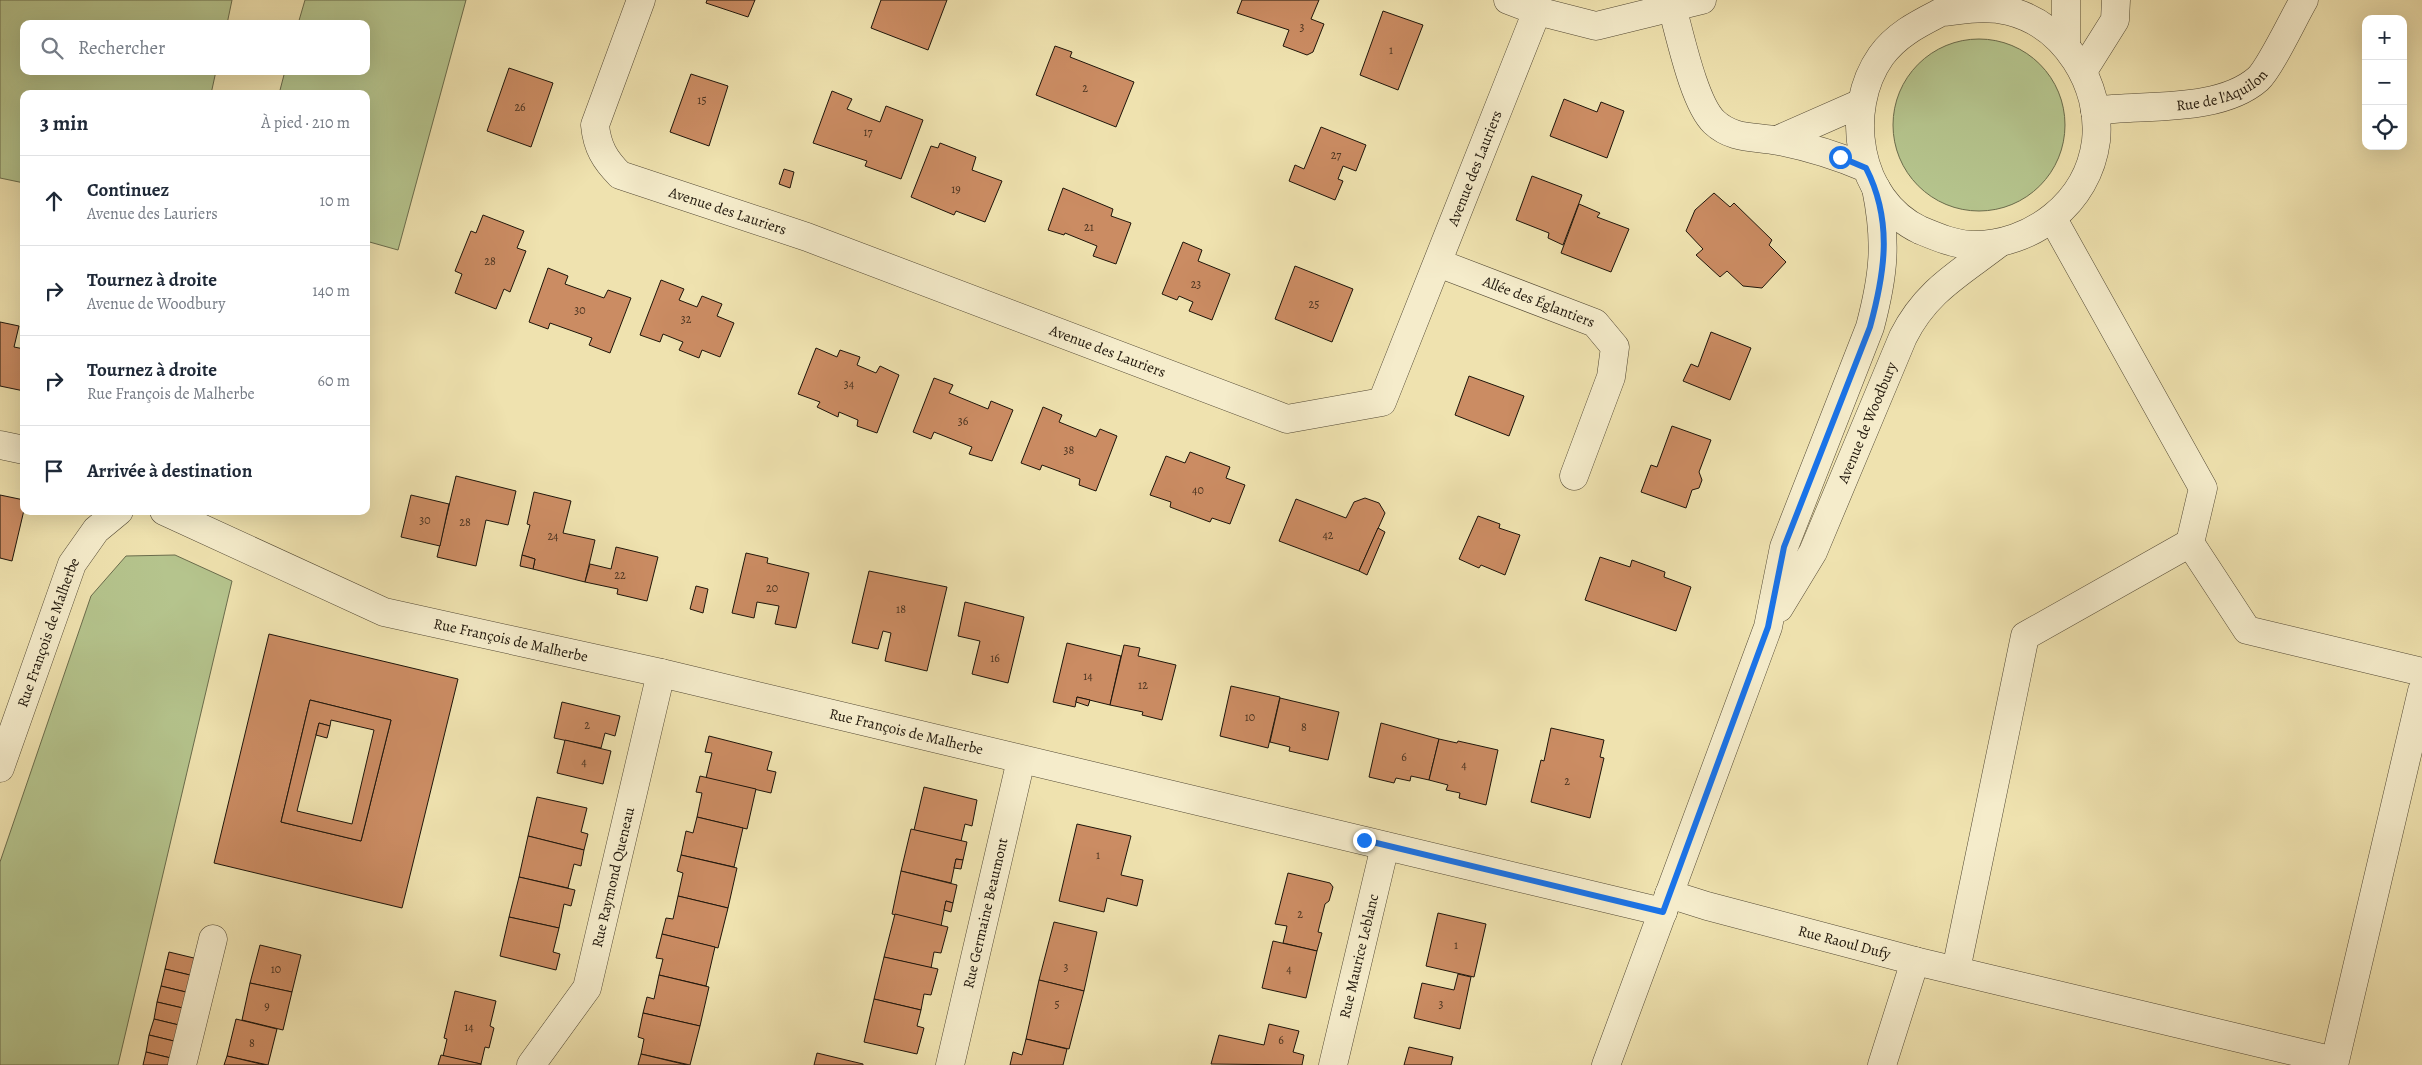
<!DOCTYPE html>
<html lang="fr">
<meta charset="utf-8">
<style>
:root{--surface:#fff;--page:#f2f2f3;--text:#1f2937;--muted:#747a83;--line:#e0e1e3}
body{margin:0;font-family:Alegreya,serif;background:var(--page);color:var(--text)}
.controls{position:absolute;right:15px;top:15px;display:grid;overflow:hidden;border-radius:10px;box-shadow:0 5px 20px #0002}
.controls button{width:45px;height:45px;display:grid;place-items:center;padding:0;border:0;border-bottom:1px solid var(--line);background:var(--surface);color:var(--text);font:25px sans-serif}
.stop{position:absolute;width:15px;height:15px;margin:-11px;border:4px solid #1a73e8;border-radius:50%;background:#fff}
.stop.end{background:#1a73e8;border-color:#fff;box-shadow:0 1px 5px #0008}
.list{margin:0;padding:0;list-style:none}
h2{display:flex;justify-content:space-between;align-items:center;height:65px;margin:0;padding:0 20px;font-size:21px}
h2 small{font-size:16px;font-weight:400;color:var(--muted)}
.list li{display:grid;grid-template-columns:32px 1fr auto;gap:15px;align-items:center;box-sizing:border-box;height:90px;padding:0 20px;border-top:1px solid var(--line)}
.list b{display:block;font-size:19px;white-space:nowrap}
.list p{margin:0;font-size:16px;white-space:nowrap;color:var(--muted)}
.list em{font-size:16px;font-style:normal;color:var(--muted)}
.icon{flex:none;width:28px;height:28px;fill:none;stroke:currentColor;stroke-width:2;stroke-linecap:round;stroke-linejoin:round}
.map{position:relative;flex:none;width:2422px;height:1065px;overflow:hidden}
.search{position:absolute;background:var(--surface);box-shadow:0 5px 20px #0002;left:20px;top:20px;width:350px;height:55px;display:flex;align-items:center;gap:12px;box-sizing:border-box;padding:0 18px;border-radius:10px;color:var(--muted);font-size:19px}
.panel{position:absolute;background:var(--surface);box-shadow:0 5px 20px #0002;left:20px;top:90px;width:350px;height:425px;border-radius:10px}
.map>svg:first-child{display:block}
.green{fill:#b5c48d;stroke:#6a6c4c}
.building{fill:#cb8c63;stroke:#1e150a;fill-rule:evenodd}
.lines{fill:none;stroke-linecap:round;stroke-linejoin:round}
.minor-casing{stroke:#524833;stroke-width:29}
.minor{stroke:#f5eccb;stroke-width:28}
.route{stroke:#1a73e8;stroke-width:6}
.labels{text-anchor:middle;dominant-baseline:central;stroke-width:4;stroke-linejoin:round;paint-order:stroke}
.number-label{font-size:12px;fill:#493320}
.street-label{font-size:15px;fill:#1e150a;stroke:#f5eccb}
</style>
<div class="map">
<svg width="2422" height="1065" viewBox="0 0 2422 1065">
<rect width="100%" height="100%" fill="#efe2af"/>
<filter id="stains"><feTurbulence type="fractalNoise" baseFrequency=".004" numOctaves="4"/><feColorMatrix values="0 0 0 0 .2 0 0 0 0 .09 0 0 0 0 .02 0 0 0 .5 -.17"/></filter>
<radialGradient id="worn" r=".72"><stop offset=".6" stop-color="#630" stop-opacity="0"/><stop offset="1" stop-color="#630" stop-opacity=".3"/></radialGradient>
<g class="green">
<path d="M0 0H232L227 24H24V71H216L211 94H24V183L0 178Z"/>
<path d="M305 0H466L398 250 366 241V94H279L285 71H366V24H298Z"/>
<circle cx="1979" cy="125" r="86"/>
<path d="M175 555 232 581 118 1065H0V862L91 596 126 556Z"/>
</g>
<g class="building">
<path d="M707 0H755L748 17 706 3Z"/>
<path d="M881 0H947L928 50 871 28Z"/>
<path d="M1242 0H1319L1311 19 1324 24 1313 52 1307 55 1283 46 1289 30 1237 13Z"/>
<path d="M1383 11 1423 25 1398 90 1360 75Z"/>
<path d="M1055 46 1072 52 1070 57 1134 82 1116 127 1036 95Z"/>
<path d="M509 68 553 83 531 147 487 131Z"/>
<path d="M691 74 728 86 709 146 670 132Z"/>
<path d="M832 91 852 99 847 109 880 122 886 106 923 120 901 179 865 166 867 161 813 143Z"/>
<path d="M1564 99 1597 112 1601 102 1624 111 1607 158 1550 136Z"/>
<path d="M1321 127 1366 145 1356 171 1343 166 1338 179 1343 181 1335 200 1289 181 1295 165 1304 169Z"/>
<path d="M940 143 976 157 972 170 1002 181 985 222 956 211 954 215 911 197 931 146 938 148Z"/>
<path d="M784 169 794 172 790 188 779 184Z"/>
<path d="M1532 176 1582 195 1563 245 1548 238 1549 233 1516 220Z"/>
<path d="M1063 188 1113 209 1111 216 1131 223 1116 264 1093 256 1097 246 1065 233 1064 235 1048 230Z"/>
<path d="M1714 193 1730 207 1734 203 1772 240 1769 245 1786 262 1762 288 1743 286 1727 271 1720 277 1696 255 1703 249 1686 231 1695 210Z"/>
<path d="M1579 204 1600 213 1597 217 1629 229 1611 272 1561 253Z"/>
<path d="M483 215 524 231 517 248 526 251 510 292 504 289 496 309 455 293 462 274 455 271 471 231 476 233Z"/>
<path d="M1183 242 1202 250 1198 261 1230 274 1212 320 1189 311 1193 302 1179 296 1177 300 1162 294Z"/>
<path d="M1295 266 1353 289 1332 342 1275 319Z"/>
<path d="M548 268 568 276 565 284 604 298 608 290 631 298 610 353 589 345 592 338 550 323 548 329 529 322Z"/>
<path d="M661 280 684 289 679 300 697 307 702 296 722 304 717 316 734 323 720 357 702 350 699 358 679 350 683 342 663 334 660 342 640 335Z"/>
<path d="M0 322 19 326 14 347 24 349V391L0 386Z"/>
<path d="M1711 332 1751 348 1730 400 1683 381 1691 364 1698 367Z"/>
<path d="M816 348 837 357 840 350 860 357 857 365 876 373 880 366 899 375 877 433 857 426 858 420 839 412 838 417 817 407 820 402 798 394Z"/>
<path d="M1469 376 1524 396 1509 436 1455 415Z"/>
<path d="M934 378 953 385 949 393 988 409 991 401 1013 410 992 461 969 454 972 447 934 432 931 439 913 432Z"/>
<path d="M1043 407 1062 415 1059 422 1096 437 1100 429 1117 436 1096 491 1079 485 1080 479 1042 465 1040 470 1021 463Z"/>
<path d="M1672 426 1711 440 1699 472 1702 480 1699 488 1692 490 1686 508 1641 492 1651 465 1657 467Z"/>
<path d="M1190 452 1230 467 1226 478 1245 485 1230 524 1212 518 1210 522 1170 507 1171 502 1150 495 1166 456 1185 463Z"/>
<path d="M456 476 516 491 508 525 486 520 476 566 437 557Z"/>
<path d="M534 492 571 501 563 533 595 540 585 582 533 569 535 559 522 555 530 525 527 524Z"/>
<path d="M0 495 24 500V510L12 561 0 558Z"/>
<path d="M411 495 449 504 440 546 401 537Z"/>
<path d="M1365 498 1379 503 1385 513 1359 571 1279 541 1296 499 1346 518 1354 502Z"/>
<path d="M1478 516 1500 524 1499 528 1520 535 1505 575 1481 565 1479 568 1459 559Z"/>
<path d="M1378 528 1385 532 1367 575 1359 571Z"/>
<path d="M616 547 658 557 647 601 617 594 618 589 585 582 590 564 611 569Z"/>
<path d="M746 553 768 558 767 563 809 573 796 628 775 624 779 606 757 602 754 618 732 613Z"/>
<path d="M522 555 535 559 533 569 520 566Z"/>
<path d="M1600 557 1630 567 1632 560 1665 572 1664 577 1691 587 1676 631 1585 600Z"/>
<path d="M869 571 947 587 927 671 885 661 891 633 883 631 878 649 852 643Z"/>
<path d="M696 586 708 589 703 613 690 609Z"/>
<path d="M965 602 1024 617 1008 683 972 674 980 641 958 636Z"/>
<path d="M269 634 458 679 402 908 214 863ZM310 700 391 720 361 841 281 822Z"/>
<path d="M1067 643 1121 656 1110 705 1077 697 1075 707 1053 702Z"/>
<path d="M1124 645 1140 648 1138 656 1176 665 1162 720 1142 715 1143 712 1110 705Z"/>
<path d="M1231 686 1280 697 1268 748 1220 736Z"/>
<path d="M1077 697 1090 700 1088 706 1076 702Z"/>
<path d="M1280 698 1339 712 1328 760 1289 751 1290 747 1270 742Z"/>
<path d="M310 700 391 720 361 841 281 822ZM331 720 374 730 352 824 297 811 319 723 330 726Z"/>
<path d="M562 702 620 716 615 736 605 733 601 748 554 738Z"/>
<path d="M319 723 330 726 327 738 316 735Z"/>
<path d="M1381 723 1439 739 1429 780 1411 776 1410 781 1396 778 1394 783 1369 777Z"/>
<path d="M1551 728 1604 740 1600 757 1604 758 1590 818 1531 802 1541 760 1544 761Z"/>
<path d="M709 736 772 752 767 770 776 772 771 793 706 778 712 753 705 752Z"/>
<path d="M1439 739 1457 743 1458 741 1498 750 1486 805 1459 798 1460 793 1446 790 1448 785 1429 780Z"/>
<path d="M565 740 611 751 603 784 557 773Z"/>
<path d="M700 776 756 789 747 829 697 817 702 793 696 792Z"/>
<path d="M924 787 977 800 972 826 965 824 961 841 914 830Z"/>
<path d="M537 797 587 808 581 832 588 834 584 850 528 836Z"/>
<path d="M697 817 743 828 734 867 681 855 686 831 693 833Z"/>
<path d="M1077 824 1131 836 1121 875 1143 880 1137 906 1107 898 1104 912 1059 901Z"/>
<path d="M911 829 967 842 963 860 956 859 951 883 901 871Z"/>
<path d="M528 836 584 850 581 866 574 864 568 888 519 877Z"/>
<path d="M681 855 737 868 728 908 678 896 683 873 677 871Z"/>
<path d="M956 859 963 860 961 869 954 868Z"/>
<path d="M901 871 957 885 953 903 946 901 941 926 892 914Z"/>
<path d="M1288 873 1330 883 1333 887 1329 901 1325 904 1318 932 1322 933 1317 951 1283 943 1287 926 1275 924Z"/>
<path d="M519 877 575 890 571 906 564 904 559 928 509 917Z"/>
<path d="M678 896 728 908 718 948 662 934 666 918 673 919Z"/>
<path d="M946 901 953 903 951 912 944 910Z"/>
<path d="M1438 913 1486 924 1474 977 1426 966Z"/>
<path d="M895 914 948 927 941 953 934 952 931 968 884 957Z"/>
<path d="M509 917 559 928 553 952 560 954 556 970 500 956Z"/>
<path d="M1054 922 1097 932 1084 991 1039 980Z"/>
<path d="M662 934 715 947 706 986 659 975 663 959 656 958Z"/>
<path d="M1273 941 1317 951 1306 998 1262 988Z"/>
<path d="M260 945 301 955 292 992 250 983Z"/>
<path d="M169 952 198 959 194 976 165 969Z"/>
<path d="M884 957 938 969 931 995 924 994 921 1010 874 999Z"/>
<path d="M165 969 194 976 190 993 161 986Z"/>
<path d="M1458 974 1471 977 1460 1029 1414 1018 1422 983 1454 990Z"/>
<path d="M659 975 709 987 700 1026 643 1013 647 997 654 999Z"/>
<path d="M1039 980 1084 991 1069 1049 1026 1039Z"/>
<path d="M250 983 292 992 283 1030 242 1020Z"/>
<path d="M161 986 190 993 187 1009 157 1002Z"/>
<path d="M455 991 496 1001 490 1026 494 1028 489 1048 485 1047 481 1064 443 1056 447 1039 444 1038Z"/>
<path d="M874 999 921 1010 917 1026 924 1028 917 1054 864 1042Z"/>
<path d="M157 1002 187 1009 183 1026 154 1019Z"/>
<path d="M643 1013 700 1026 690 1065 641 1054 644 1039 638 1037Z"/>
<path d="M154 1019 183 1026 178 1042 149 1035Z"/>
<path d="M236 1019 277 1029 268 1065 227 1056Z"/>
<path d="M1269 1024 1299 1031 1293 1052 1304 1055 1302 1065 1211 1064 1219 1035 1264 1045Z"/>
<path d="M149 1035 178 1042 175 1059 146 1052Z"/>
<path d="M1026 1039 1067 1049 1063 1065H1010L1013 1052 1022 1055Z"/>
<path d="M1409 1047 1453 1057 1451 1065H1404Z"/>
<path d="M146 1052 175 1059 173 1065H143Z"/>
<path d="M817 1053 863 1064V1065H814Z"/>
<path d="M641 1054 687 1065H638Z"/>
<path d="M441 1055 481 1064V1065H438Z"/>
<path d="M227 1056 265 1065H224Z"/>
</g>
<g class="lines">
<g class="minor-casing">
<g id="minor">
<path id="s1" d="M641 0 595 125C597 147 605 160 620 175L807 237 1287 419 1382 402 1537 11"/>
<path d="M1508 0 1537 11 1596 26 1702 0"/>
<path d="M1672 7C1680 35 1694 103 1714 122 1733 140 1755 136 1779 141 1809 147 1838 156 1866 168"/>
<path d="M1944 12C1966 9 1987 6 2009 11 2065 25 2102 85 2096 141 2088 203 2032 246 1971 245 1953 244 1937 237 1920 230 1857 200 1843 110 1881 56 1902 27 1934 18 1963 0"/>
<path d="M2066 46V0"/>
<path d="M2083 71 2115 20 2116 0"/>
<path id="s2" d="M2095 111C2144 104 2219 113 2258 79 2270 68 2294 17 2304 0"/>
<path d="M1777 140 1861 103"/>
<path d="M2053 219 2203 488 2190 543 2247 630 2422 672"/>
<path id="s3" d="M1438 263 1595 323 1615 347 1611 377 1574 476"/>
<path d="M0 445 24 450"/>
<path id="s4" d="M164 511 384 612 661 673 1663 912"/>
<path id="s5" d="M1779 608 1813 552 1903 337C1926 291 1959 274 1998 244"/>
<path id="s6" d="M0 768 72 564 96 530 119 511"/>
<path id="s7" d="M1669 894 1707 906 1915 961 1882 1065"/>
<path d="M1915 961 2335 1061 2422 691"/>
<path d="M1956 970 2025 636 2190 543"/>
<path d="M182 1065 213 939"/>
<path id="s8" d="M531 1065 587 988 661 673"/>
<path id="s9" d="M950 1065 1021 760"/>
<path id="s10" d="M1333 1065 1385 846"/>
<path d="M1606 1065 1768 627 1784 547 1870 327C1884 274 1887 242 1876 188"/>
</g>
</g>
<use href="#minor" class="minor"/>
</g>
<g class="lines">
<path class="route" d="M1364 840 1663 912 1768 627 1784 547 1870 327C1885 272 1893 221 1866 168L1840 157"/>
</g>
<g class="labels">
<g class="number-label">
<text x="1302" y="27">3</text>
<text x="1391" y="50">1</text>
<text x="1085" y="88">2</text>
<text x="702" y="100">15</text>
<text x="520" y="107">26</text>
<text x="868" y="132">17</text>
<text x="1336" y="155">27</text>
<text x="956" y="189">19</text>
<text x="1089" y="227">21</text>
<text x="490" y="261">28</text>
<text x="1196" y="284">23</text>
<text x="1314" y="304">25</text>
<text x="580" y="310">30</text>
<text x="686" y="319">32</text>
<text x="849" y="384">34</text>
<text x="963" y="421">36</text>
<text x="1069" y="450">38</text>
<text x="1198" y="490">40</text>
<text x="425" y="520">30</text>
<text x="465" y="522">28</text>
<text x="1328" y="535">42</text>
<text x="553" y="536">24</text>
<text x="620" y="575">22</text>
<text x="772" y="588">20</text>
<text x="901" y="609">18</text>
<text x="995" y="658">16</text>
<text x="1088" y="676">14</text>
<text x="1143" y="685">12</text>
<text x="1250" y="717">10</text>
<text x="587" y="725">2</text>
<text x="1304" y="727">8</text>
<text x="1404" y="757">6</text>
<text x="584" y="762">4</text>
<text x="1464" y="765">4</text>
<text x="1567" y="781">2</text>
<text x="1098" y="855">1</text>
<text x="1300" y="914">2</text>
<text x="1456" y="945">1</text>
<text x="1066" y="967">3</text>
<text x="276" y="969">10</text>
<text x="1289" y="969">4</text>
<text x="1057" y="1004">5</text>
<text x="1441" y="1004">3</text>
<text x="267" y="1006">9</text>
<text x="469" y="1027">14</text>
<text x="1281" y="1040">6</text>
<text x="252" y="1043">8</text>
</g>
<g class="street-label">
<text stroke="none"><textPath href="#s2" startOffset="130">Rue de l'Aquilon</textPath></text>
<text stroke="none"><textPath href="#s1" startOffset="1249">Avenue des Lauriers</textPath></text>
<text stroke="none"><textPath href="#s1" startOffset="304">Avenue des Lauriers</textPath></text>
<text stroke="none"><textPath href="#s3" startOffset="108">Allée des Églantiers</textPath></text>
<text stroke="none"><textPath href="#s1" startOffset="709">Avenue des Lauriers</textPath></text>
<text stroke="none"><textPath href="#s5" startOffset="206">Avenue de Woodbury</textPath></text>
<text stroke="none"><textPath href="#s6" startOffset="144">Rue François de Malherbe</textPath></text>
<text stroke="none"><textPath href="#s4" startOffset="372">Rue François de Malherbe</textPath></text>
<text stroke="none"><textPath href="#s4" startOffset="778">Rue François de Malherbe</textPath></text>
<text stroke="none"><textPath href="#s8" startOffset="209">Rue Raymond Queneau</textPath></text>
<text stroke="none"><textPath href="#s9" startOffset="156">Rue Germaine Beaumont</textPath></text>
<text stroke="none"><textPath href="#s7" startOffset="182">Rue Raoul Dufy</textPath></text>
<text stroke="none"><textPath href="#s10" startOffset="112">Rue Maurice Leblanc</textPath></text>
</g>
</g>
<rect width="100%" height="100%" filter="url(#stains)"/>
<rect width="100%" height="100%" fill="url(#worn)"/>
</svg>
<div class="controls">
<button>+</button>
<button>−</button>
<button><svg class="icon" aria-label="locate" viewBox="0 0 24 24"><circle cx="12" cy="12" r="6"/><path d="M12 2v4M12 18v4M2 12h4M18 12h4"/></svg></button>
</div>
<div class="stop" style="left:1840px;top:157px"></div>
<div class="stop end" style="left:1364px;top:840px"></div>
<div class="search"><svg class="icon" aria-label="search" viewBox="0 0 24 24"><circle cx="10" cy="10" r="6"/><path d="M15 15l6 6"/></svg>Rechercher</div>
<section class="panel">
<h2>3 min<small>À pied · 210 m</small></h2>
<ul class="list">
<li><svg class="icon" aria-label="ahead" viewBox="0 0 24 24"><path d="M12 20V5M6 11l6-6 6 6"/></svg><div><b>Continuez</b><p>Avenue des Lauriers</p></div><em>10 m</em></li>
<li><svg class="icon" aria-label="right" viewBox="0 0 24 24"><path d="M7 20v-9h11M14 6l5 5-5 5"/></svg><div><b>Tournez à droite</b><p>Avenue de Woodbury</p></div><em>140 m</em></li>
<li><svg class="icon" aria-label="right" viewBox="0 0 24 24"><path d="M7 20v-9h11M14 6l5 5-5 5"/></svg><div><b>Tournez à droite</b><p>Rue François de Malherbe</p></div><em>60 m</em></li>
<li><svg class="icon" aria-label="arrive" viewBox="0 0 24 24"><path d="M6 21V4h12l-3 4 3 4H6"/></svg><div><b>Arrivée à destination</b></div></li>
</ul>
</section>
</div>
